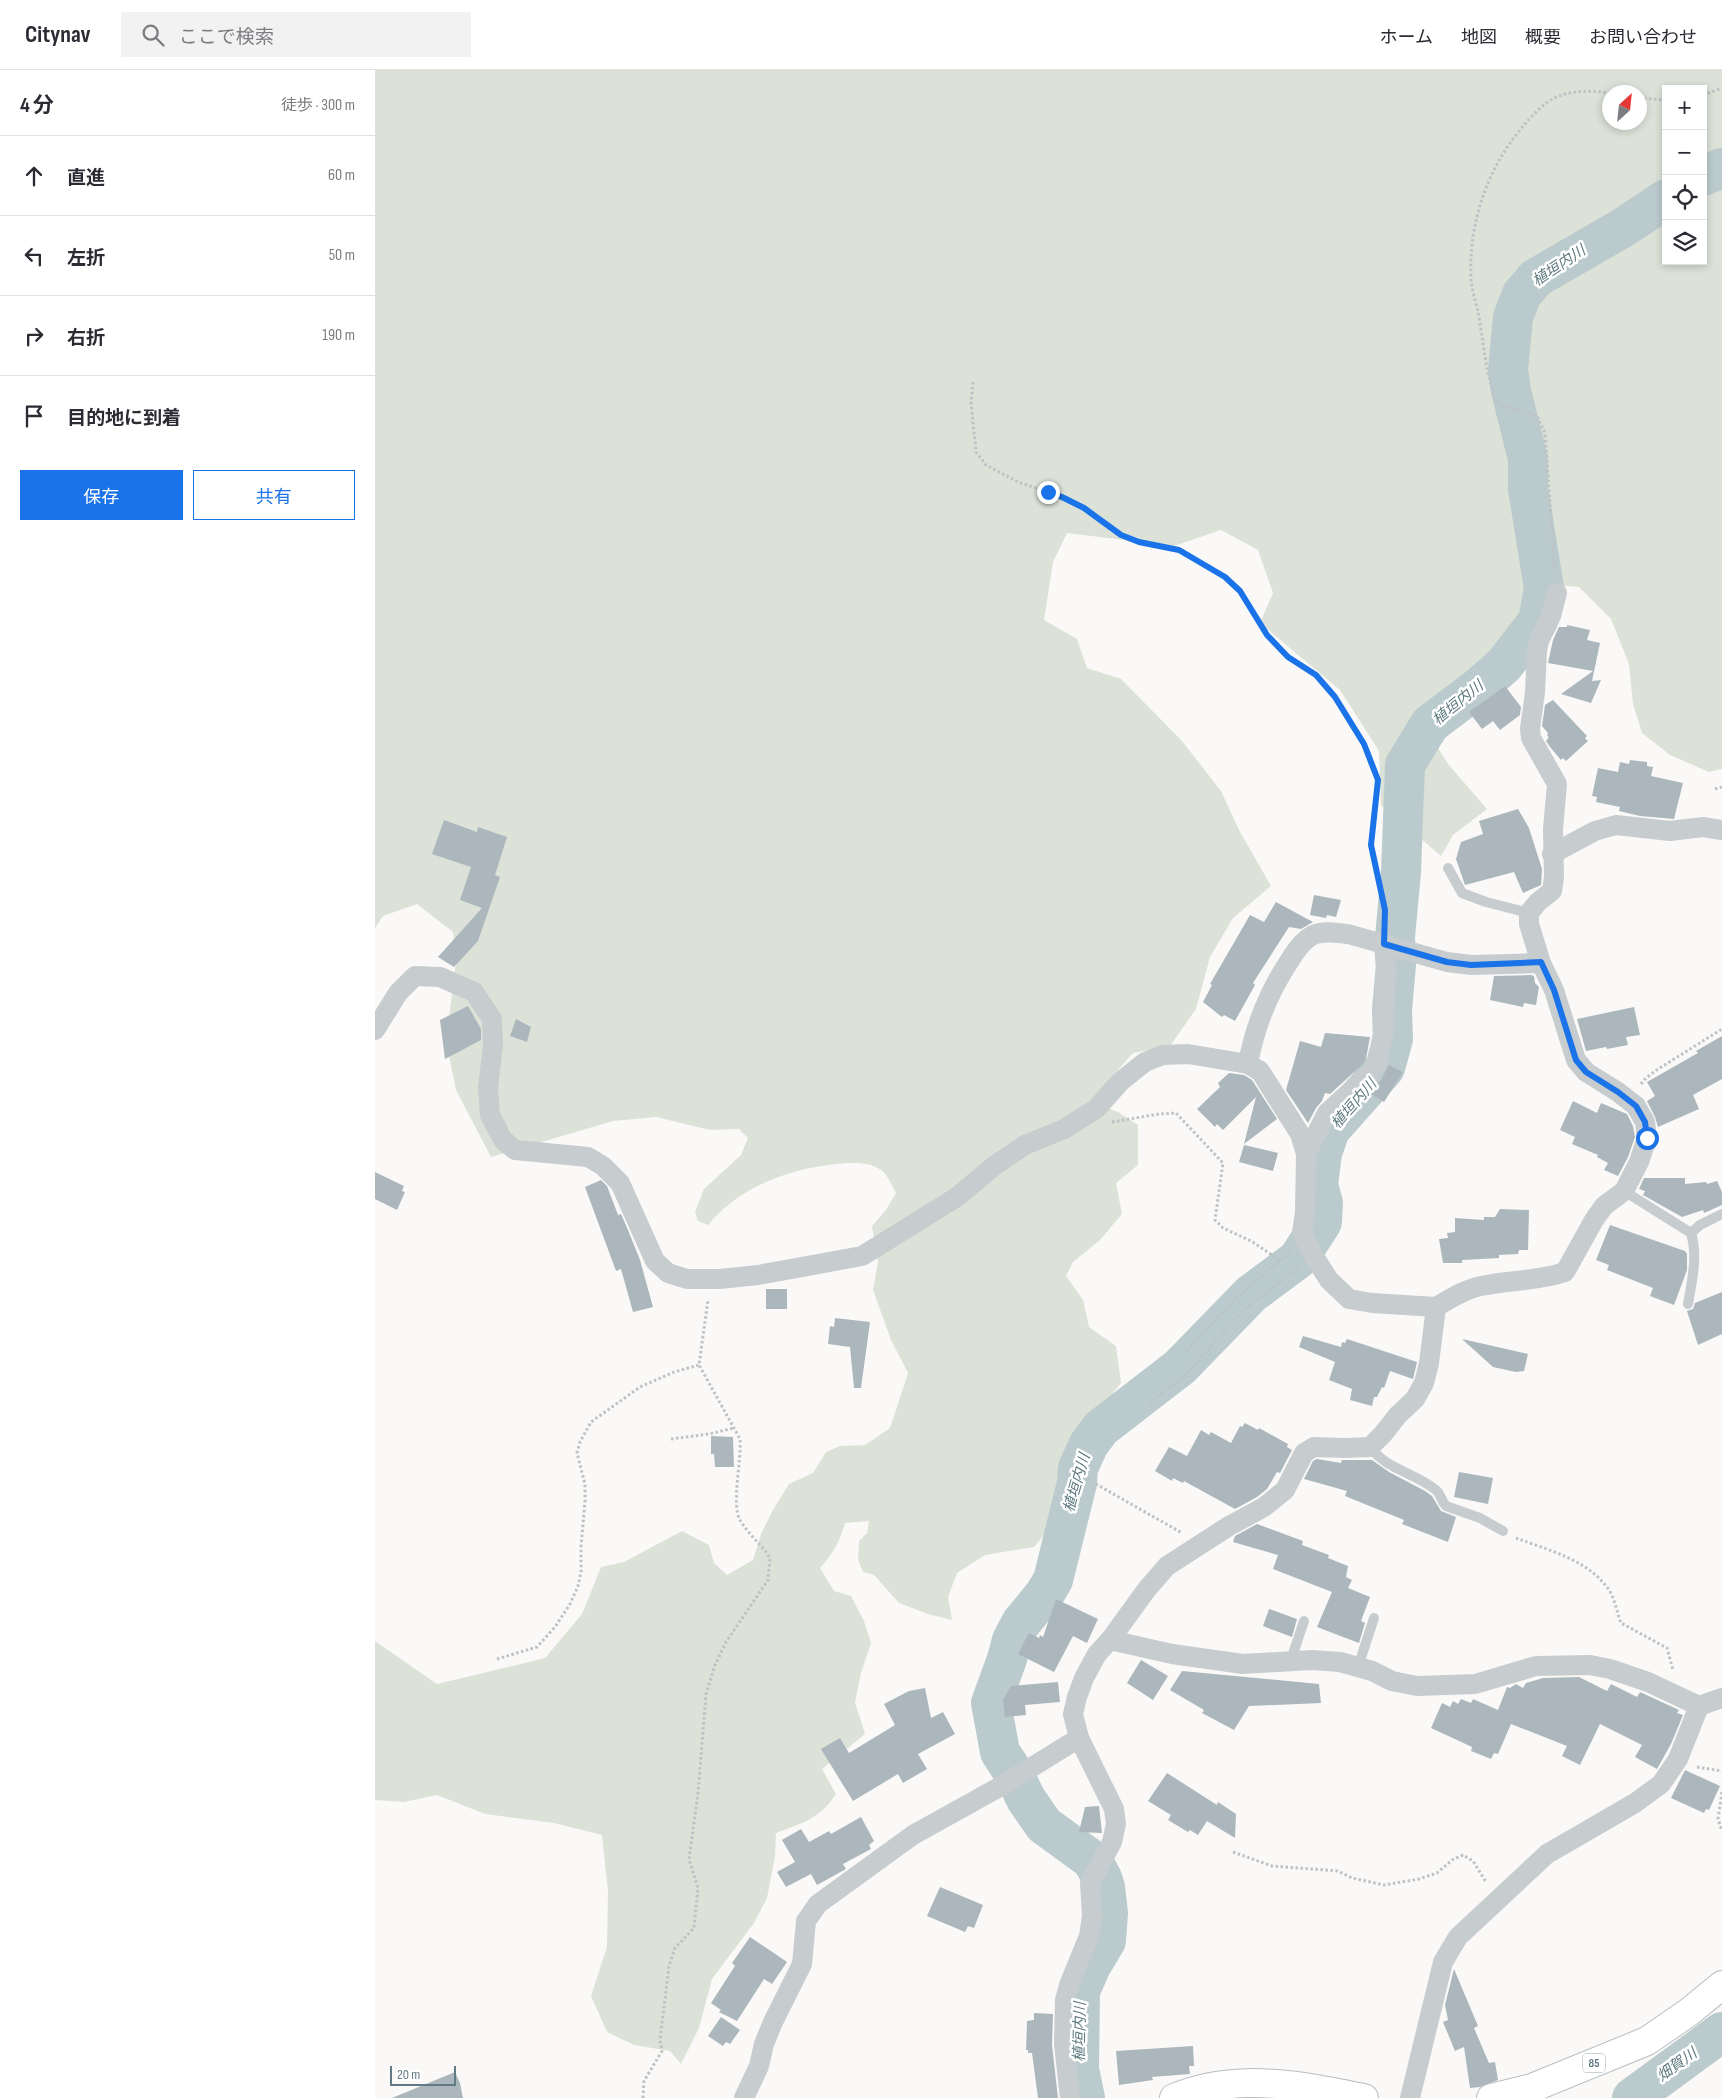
<!DOCTYPE html>
<html lang="ja">
<meta charset="utf-8">
<style>
:root{--surface:#fff;--page:#f2f2f3;--text:#2b2b33;--muted:#7c7c81;--line:#e1e1e2;--accent:#1a73e8}
body{margin:0;font-family:"Sofia Sans Condensed","Noto Sans JP",sans-serif;background:var(--page);color:var(--text)}
.controls{position:absolute;right:15px;top:15px;display:grid;overflow:hidden;border-radius:0px;box-shadow:0 2px 8px #0003}
.controls button{width:45px;height:45px;display:grid;place-items:center;padding:0;border:0;border-bottom:1px solid var(--line);background:var(--surface);color:var(--text);font:25px sans-serif}
.compass{position:absolute;left:1227px;top:15px;width:45px;height:45px;border-radius:50%;background:var(--surface);box-shadow:0 2px 8px #0003;rotate:27deg}
.scale{position:absolute;left:15px;bottom:12px;width:66px;box-sizing:border-box;padding-left:5px;border:2px solid #627a85;border-top:0;font-size:14px;line-height:18px;white-space:nowrap;color:#627a85;-webkit-text-stroke:4px #fff;paint-order:stroke}
.stop{position:absolute;width:15px;height:15px;margin:-11px;border:4px solid #1a73e8;border-radius:50%;background:#fff}
.stop.end{background:#1a73e8;border-color:#fff;box-shadow:0 1px 5px #0008}
.list{margin:0;padding:0;list-style:none}
h2{display:flex;justify-content:space-between;align-items:center;height:65px;margin:0;padding:0 20px;font-size:21px}
h2 small{font-size:16px;font-weight:400;color:var(--muted)}
.list li{display:grid;grid-template-columns:32px 1fr auto;gap:15px;align-items:center;box-sizing:border-box;height:80px;padding:0 20px;border-top:1px solid var(--line)}
.list b{display:block;font-size:19px;white-space:nowrap}
.list em{font-size:16px;font-style:normal;color:var(--muted)}
.actions{display:flex;gap:10px;padding:15px 20px}
.actions a{flex:1;padding:11px 0;border:1px solid var(--accent);border-radius:0px;text-align:center;font-size:18px;color:var(--accent)}
.actions .main{background:var(--accent);color:#fff}
.icon{flex:none;width:28px;height:28px;fill:none;stroke:currentColor;stroke-width:2;stroke-linecap:round;stroke-linejoin:round}
.map{position:relative;flex:none;width:1347px;height:2028px;overflow:hidden}
header{display:flex;align-items:center;gap:30px;box-sizing:border-box;height:70px;padding:0 25px;background:var(--surface);border-bottom:1px solid var(--line)}
header strong{font-size:24px}
nav{display:flex;gap:28px;margin-inline-start:auto;font-size:18px}
.search{width:350px;height:45px;background:var(--page);display:flex;align-items:center;gap:12px;box-sizing:border-box;padding:0 18px;border-radius:0px;color:var(--muted);font-size:19px}
main{display:flex}
aside{flex:1;background:var(--surface)}
.map>svg:first-child{display:block}
.green{fill:#dce2d8;fill-rule:evenodd}
.lines{fill:none;stroke-linecap:round;stroke-linejoin:round}
.river{stroke:#bbcbcd;stroke-width:40}
.building{fill:#abb7bc}
.primary-casing{stroke:#b7bec1;stroke-width:30}
.path{stroke:#bec2c4;stroke-width:3;stroke-dasharray:2.5 2.5;stroke-linecap:butt}
.service{stroke:#c7cccf;stroke-width:10}
.minor{stroke:#c7cccf;stroke-width:20}
.primary{stroke:#fff;stroke-width:28}
.route{stroke:#1a73e8;stroke-width:6}
.labels{text-anchor:middle;dominant-baseline:central;stroke-width:5;stroke-linejoin:round;paint-order:stroke}
.shield{fill:#fff;stroke:#91a2aa;stroke-width:1}
.shield-label{font-size:12px;font-weight:bold;fill:#627a85}
.water-label{font-size:15px;font-style:italic;fill:#5d797e;stroke:#fff}
</style>
<header>
<strong>Citynav</strong>
<div class="search"><svg class="icon" aria-label="search" viewBox="0 0 24 24"><circle cx="10" cy="10" r="6"/><path d="M15 15l6 6"/></svg>ここで検索</div>
<nav><a>ホーム</a><a>地図</a><a>概要</a><a>お問い合わせ</a></nav>
</header>
<main>
<aside>
<h2>4 分<small>徒歩 · 300 m</small></h2>
<ul class="list">
<li><svg class="icon" aria-label="ahead" viewBox="0 0 24 24"><path d="M12 20V5M6 11l6-6 6 6"/></svg><div><b>直進</b></div><em>60 m</em></li>
<li><svg class="icon" aria-label="left" viewBox="0 0 24 24"><path d="M17 20v-9H6M10 6l-5 5 5 5"/></svg><div><b>左折</b></div><em>50 m</em></li>
<li><svg class="icon" aria-label="right" viewBox="0 0 24 24"><path d="M7 20v-9h11M14 6l5 5-5 5"/></svg><div><b>右折</b></div><em>190 m</em></li>
<li><svg class="icon" aria-label="arrive" viewBox="0 0 24 24"><path d="M6 21V4h12l-3 4 3 4H6"/></svg><div><b>目的地に到着</b></div></li>
</ul>
<div class="actions"><a class="main">保存</a><a>共有</a></div>
</aside>
<div class="map">
<svg width="1347" height="2028" viewBox="0 0 1347 2028">
<rect width="100%" height="100%" fill="#faf9f7"/>
<path class="green" d="M0 0H1347V699L1334 702 1295 685 1267 663 1258 634 1254 594 1236 549 1204 517 1165 514 1161 537 1144 566 1123 588 1090 611 1045 649 1073 694 1112 739 1078 765 1066 786 1006 735 1004 681 965 620 885 553 898 523 883 480 846 460 799 476 692 463 678 492 669 550 702 569 712 598 746 609 807 671 846 721 864 760 896 816 858 848 835 887 821 939 795 976 758 983 727 1018 718 1032 743 1042 763 1055V1095L741 1113 747 1144 725 1170 698 1192 691 1206 708 1230 714 1257 741 1276 746 1313 720 1346 700 1362 690 1383 675 1458 659 1477 610 1485 582 1503 573 1527 577 1550 553 1544 524 1533 499 1505 488 1502 483 1490 484 1471 492 1463 494 1451 470 1453C465 1471 458 1484 445 1498L459 1521 476 1526 489 1551 496 1573 486 1603 480 1632 490 1664 447 1699 461 1724C446 1748 426 1754 401 1763L400 1786 392 1828 379 1853 337 1909 324 1958 306 1994 295 1981 259 1975 232 1962 216 1926 232 1877 233 1822 227 1765 179 1753 110 1744 62 1725 29 1732 0 1730V1571L62 1614 170 1588 207 1544 226 1497 249 1492 307 1461 334 1475 339 1493 352 1505 378 1490 386 1464 398 1440 414 1414 438 1403 451 1382 465 1376 490 1375 515 1358 533 1303 516 1270 498 1220 503 1192 497 1156 511 1140 521 1123C517 1116 512 1104 506 1100 493 1091 477 1093 461 1094 414 1099 364 1117 333 1155L323 1151 320 1142 329 1119 366 1085 373 1068 364 1059 335 1060 281 1047 238 1051 116 1087 81 1020 71 971 81 892 78 862 42 834 8 846 0 858ZM1291 19H1328V191H1291ZM1234 22H1264V52H1234Z"/>
<g class="lines">
<g class="river">
<path d="M1328 106 1347 98"/>
<path d="M710 2028 704 1999 705 1921 716 1896 731 1871 733 1843 730 1817 727 1808 717 1790 669 1755 651 1729 638 1702 625 1682 616 1633 632 1589 637 1570 646 1553 669 1525 678 1510 702 1413 703 1398 714 1374 726 1358 805 1297 876 1224 923 1189 947 1152 948 1133 943 1115 947 1083 955 1060 1010 998 1018 969 1017 940 1021 895 1020 867 1026 802 1030 695 1055 654 1104 617 1129 595 1163 551 1169 518 1153 419V389L1136 321 1133 300 1138 247 1147 224 1161 208 1249 157 1291 129"/>
<path d="M1257 2028 1347 1962"/>
</g>
</g>
<g class="building">
<path d="M1192 555 1215 560 1212 570 1225 573 1217 611 1226 610 1216 633 1186 624 1218 601 1173 593 1178 570 1184 557H1192Z"/>
<path d="M1130 616 1146 637 1145 645 1125 660 1118 651 1107 659 1094 642Z"/>
<path d="M1178 630 1212 666 1210 668 1213 671 1191 691 1188 688 1186 690 1175 677 1171 671 1174 667 1172 666 1173 663 1167 656 1170 635Z"/>
<path d="M1255 690 1272 692V696L1278 697 1276 706 1308 713 1299 749 1265 746 1244 741 1245 737 1221 732 1222 727 1217 726 1223 698 1243 702 1245 692 1254 694Z"/>
<path d="M1143 739 1154 758 1167 799 1166 815 1148 823 1139 802 1090 815 1081 789 1086 772 1108 764 1104 751Z"/>
<path d="M69 750 102 762 103 757 132 767 120 805 125 807 103 871 79 897 63 887 107 838 85 830 96 797 57 784Z"/>
<path d="M939 825 966 830 961 847 952 845 951 848 935 845Z"/>
<path d="M901 832 938 852 926 859 914 857 878 913 880 915 860 951 849 945 847 947 828 932 837 915 835 914 875 845 889 852Z"/>
<path d="M1156 905 1159 906 1160 913 1164 917 1161 935 1149 933 1148 937 1115 930 1119 906Z"/>
<path d="M93 936 106 959V970L70 989 65 950Z"/>
<path d="M1259 937 1265 965 1251 967 1253 975 1232 979 1231 977 1211 981 1202 949Z"/>
<path d="M141 949 156 957 152 972 135 966Z"/>
<path d="M950 963 995 967 991 989 987 995 955 1024 950 1023 947 1031 941 1038 933 1053 911 1020 925 971 946 977Z"/>
<path d="M1347 966V1009L1318 1025 1324 1039 1283 1057 1280 1047 1272 1031 1280 1026 1272 1012 1323 983 1321 981Z"/>
<path d="M1014 995 1028 1002 1009 1032 993 1022 1006 1010Z"/>
<path d="M854 1003 869 1005 877 1010 902 1049 869 1074 881 1027 848 1060 842 1054 840 1057 822 1039 845 1017 843 1013Z"/>
<path d="M1198 1031 1222 1043 1226 1033 1252 1044 1258 1056 1260 1067 1253 1087 1243 1106 1229 1100 1233 1093 1222 1087 1223 1085 1197 1074 1200 1067 1185 1060Z"/>
<path d="M869 1075 903 1083 898 1101 864 1092Z"/>
<path d="M0 1102 29 1116 27 1121 30 1122 22 1140 0 1129Z"/>
<path d="M1269 1108H1310V1114L1331 1112 1332 1114 1342 1111 1347 1122V1135L1329 1143 1328 1140 1307 1147 1268 1125 1270 1121 1264 1119Z"/>
<path d="M226 1110 232 1116 243 1145 246 1144 253 1160 265 1190 278 1237 258 1242 246 1199 241 1201 210 1117Z"/>
<path d="M1125 1139 1154 1140 1153 1180H1144L1143 1184 1124 1185V1188L1087 1190V1193H1068L1064 1169 1073 1168 1072 1163 1080 1162V1148L1109 1150V1147H1120Z"/>
<path d="M1235 1155 1310 1181 1312 1184V1200L1299 1235 1275 1226 1278 1218 1232 1200 1234 1195 1221 1190Z"/>
<rect x="391" y="1219" width="21" height="20"/>
<path d="M1347 1222V1264L1323 1275 1312 1241 1318 1239 1320 1233Z"/>
<path d="M460 1248 495 1252 486 1318H479L475 1277 453 1274 455 1256 459 1257Z"/>
<path d="M928 1266 966 1277 967 1272 970 1273 972 1269 1042 1292 1038 1309 1015 1301 1009 1318 1007 1317 1002 1327H999L997 1336 975 1330 977 1319 954 1310 960 1292 924 1277Z"/>
<path d="M1087 1269 1153 1284 1149 1301 1141 1302 1118 1297Z"/>
<path d="M870 1353 883 1360 884 1358 913 1374 912 1377 917 1380 905 1403 902 1402 892 1419 882 1427 860 1439 809 1411 808 1413 798 1408 797 1411 780 1401 794 1377 812 1386 826 1360 834 1365 836 1362 856 1373 865 1356 867 1357Z"/>
<path d="M336 1366 358 1367 359 1397H340L339 1384H336Z"/>
<path d="M942 1389 966 1393 967 1390H997L1014 1402 1050 1421 1057 1426 1066 1441 1081 1447 1073 1472 1027 1454 1029 1450 970 1426 972 1421 929 1409 938 1391Z"/>
<path d="M1084 1402 1118 1408 1113 1434 1079 1427Z"/>
<path d="M882 1454 928 1471 927 1475 954 1485 953 1488 973 1496 971 1507 977 1510 973 1518 995 1527 986 1551 990 1553 984 1573 942 1557 957 1522 898 1499 903 1485 858 1472 860 1466Z"/>
<path d="M681 1529 723 1549 712 1573 698 1566 679 1602 643 1584 654 1563 664 1568 665 1565 668 1567Z"/>
<path d="M894 1539 922 1549 917 1567 888 1556Z"/>
<path d="M766 1590 793 1606 778 1630 752 1613Z"/>
<path d="M807 1601 944 1614 946 1633 874 1636 859 1660 827 1643 829 1640 795 1620Z"/>
<path d="M1204 1607 1232 1621 1236 1614 1262 1627 1265 1622 1304 1640 1302 1643 1308 1645 1296 1674 1282 1699 1260 1687 1267 1675 1225 1654 1205 1695 1187 1686 1192 1676 1136 1654 1123 1684 1119 1683 1116 1689 1096 1681 1097 1677 1056 1658 1067 1633 1075 1637 1078 1631 1083 1634 1086 1629 1096 1633 1098 1629 1123 1640 1132 1617 1135 1618 1141 1614 1148 1618 1151 1613 1168 1608Z"/>
<path d="M683 1612 685 1632 650 1635 651 1645 630 1647 628 1630 636 1616Z"/>
<path d="M550 1618 556 1648 568 1642 580 1664 543 1684 552 1699 528 1713 523 1704 478 1731 446 1679 465 1668 474 1683 520 1655 509 1634 534 1621Z"/>
<path d="M1310 1700 1345 1716 1334 1740 1331 1739 1329 1743 1296 1728Z"/>
<path d="M792 1703 842 1735 843 1732 861 1744 860 1768 832 1751 823 1765 815 1760 813 1762 793 1750 796 1745 773 1731Z"/>
<path d="M724 1736 727 1763 704 1762 710 1737Z"/>
<path d="M486 1747 499 1771 494 1775 496 1779 468 1794 471 1799 442 1815 436 1804 411 1817 402 1802 420 1792 407 1770 426 1759 434 1772 454 1761 456 1764Z"/>
<path d="M565 1817 608 1835 599 1858 593 1856 590 1862 552 1846Z"/>
<path d="M375 1867 412 1892 397 1914 389 1909 362 1951 344 1942 346 1940 336 1933 360 1896 357 1893Z"/>
<path d="M1079 1899 1103 1956 1099 1958 1114 1993 1120 1992 1123 2010 1105 2017 1095 2018 1089 1977 1080 1981 1068 1952 1073 1950 1070 1935Z"/>
<path d="M659 1943 678 1944 677 1975 683 2028H663L657 1983H653V1980H651L652 1951 659 1950Z"/>
<path d="M346 1947 365 1960 355 1974 351 1972 348 1976 333 1966Z"/>
<path d="M818 1976 819 1996H814L815 2004 777 2007 778 2010 744 2015 741 1981Z"/>
<path d="M80 2002 85 2013 88 2028H17Z"/>
</g>
<g class="lines">
<g class="primary-casing">
<g id="primary">
<path d="M799 2028C846 2008 897 2011 947 2020 961 2022 975 2026 989 2028"/>
<path d="M1116 2028 1157 2018 1272 1971 1314 1942 1347 1915"/>
</g>
</g>
<g class="path">
<path d="M1328 25 1347 18"/>
<path d="M1264 28 1291 30"/>
<path d="M598 312 596 332 601 382 611 395 643 412 687 427 709 438 746 465 764 472 804 480 850 507 865 521 892 565 913 587 941 605 960 627 989 674 1003 710 996 775 1007 821 1010 840 1009 854"/>
<path d="M1180 502 1170 363 1163 348 1154 343 1123 335C1111 306 1109 277 1104 247 1102 235 1097 222 1096 210 1093 153 1113 95 1151 53 1158 45 1169 33 1179 28 1197 20 1215 20 1234 23"/>
<path d="M1340 719 1347 717"/>
<path d="M1266 1014 1270 1009 1280 1001 1347 959"/>
<path d="M737 1052 784 1044 801 1043 848 1093 840 1150 848 1158 876 1171 906 1191"/>
<path d="M812 1280 861 1228 915 1182"/>
<path d="M774 1334 810 1305 872 1237 923 1198"/>
<path d="M296 1369 334 1364 359 1358"/>
<path d="M712 1409 807 1463"/>
<path d="M1141 1468C1173 1480 1214 1490 1234 1520 1240 1529 1242 1543 1246 1553L1292 1578 1298 1600"/>
<path d="M122 1589 162 1577 180 1557 195 1534 203 1516 206 1502V1477L210 1431V1414L202 1383 205 1372 216 1352 265 1317 299 1302 324 1295"/>
<path d="M1322 1697 1347 1701"/>
<path d="M1347 1722 1343 1749 1347 1761"/>
<path d="M858 1782 897 1796 963 1801 977 1808 1009 1815 1044 1809 1062 1803 1077 1790 1088 1785 1098 1791 1111 1812"/>
<path d="M268 2028 269 2011 287 1981 285 1970 294 1896 300 1878 319 1858 323 1818 314 1789 323 1723 331 1624 340 1595 351 1572 393 1510 395 1489 392 1483C383 1472 372 1462 365 1450 356 1434 367 1389 365 1369L324 1295 333 1230"/>
</g>
<g class="service">
<path d="M1073 798 1087 823 1111 832 1154 843"/>
<path d="M1249 1121 1316 1163C1323 1187 1317 1210 1313 1234"/>
<path d="M1316 1163 1325 1155 1347 1144"/>
<path d="M995 1377C1012 1400 1039 1402 1061 1420 1066 1424 1066 1431 1071 1436L1105 1448 1128 1461"/>
<path d="M916 1590 929 1551"/>
<path d="M983 1597 999 1548"/>
</g>
<g class="minor">
<path d="M1177 784 1220 761 1241 755 1295 761 1328 757 1347 760"/>
<path d="M0 960 23 923 40 906 65 907 99 922 117 949 118 975 113 1018 115 1045 128 1070 140 1080 213 1087 228 1096 245 1113 280 1191 293 1203 312 1209H345L383 1205 487 1186 582 1127 619 1096 650 1075 689 1059 721 1039 745 1012 770 992 788 985 813 984 873 994C880 955 893 923 915 890 921 880 928 870 938 865 949 860 962 863 973 864L1072 892 1096 895 1166 893"/>
<path d="M873 994 885 1001 925 1064 931 1084 930 1142 927 1163 940 1188 954 1210 974 1229 997 1233 1061 1237"/>
<path d="M931 1084 952 1043 996 1003 1002 994 1008 964 1011 899 1009 874"/>
<path d="M735 1570 797 1584 868 1594 937 1590 965 1592 997 1601 1017 1611 1042 1616 1100 1614 1161 1596 1215 1595 1235 1599 1273 1612 1324 1636 1347 1628"/>
<path d="M369 2028 384 1996 389 1974 398 1952 427 1894 431 1851 443 1834 538 1765 628 1715 704 1668"/>
<path d="M695 2028 689 1974 690 1930 694 1915 714 1866 717 1846 715 1813 737 1772 741 1754 739 1739 704 1668 698 1644 702 1627 709 1608 722 1584 735 1570 772 1519 792 1496 854 1456 889 1437 910 1420 929 1383 939 1377 970 1378 995 1377 1008 1364 1023 1345 1040 1329 1049 1313 1054 1293 1061 1237C1075 1229 1090 1219 1106 1216 1134 1210 1164 1211 1190 1202L1219 1150 1229 1136 1249 1121 1264 1092 1272 1068 1270 1052 1261 1036 1243 1022 1211 1002 1201 990 1179 920 1166 893 1154 854V843L1163 832 1177 821 1179 807 1178 759 1182 714 1156 668 1155 659 1160 622 1162 580 1164 571 1176 546 1182 523"/>
<path d="M1035 2028 1068 1892 1083 1867 1172 1784 1260 1733 1286 1714 1303 1689 1324 1636"/>
</g>
<use href="#primary" class="primary"/>
</g>
<g class="lines">
<path class="route" d="M673 422 687 427 709 438 746 465 764 472 804 480 850 507 865 521 892 565 913 587 941 605 960 627 989 674 1003 710 996 775 1010 840 1009 874 1072 892 1096 895 1166 892 1179 920 1201 990 1211 1002 1243 1022 1261 1036 1270 1052 1272 1068"/>
</g>
<g class="labels">
<rect class="shield" x="1208" y="1983.5" width="22" height="19" rx="4"/>
<g class="shield-label">
<text x="1219" y="1993">85</text>
</g>
<g class="water-label">
<text transform="translate(1184 196) rotate(-34)">植垣内川</text>
<text transform="translate(1083 633) rotate(-39)">植垣内川</text>
<text transform="translate(979 1034) rotate(-49)">植垣内川</text>
<text transform="translate(702 1413) rotate(-74)">植垣内川</text>
<text transform="translate(705 1962) rotate(-89)">植垣内川</text>
<text transform="translate(1302 1995) rotate(-36)">畑賀川</text>
</g>
</g>
</svg>
<div class="controls">
<button>+</button>
<button>−</button>
<button><svg class="icon" aria-label="locate" viewBox="0 0 24 24"><circle cx="12" cy="12" r="6"/><path d="M12 2v4M12 18v4M2 12h4M18 12h4"/></svg></button>
<button><svg class="icon" aria-label="layers" viewBox="0 0 24 24"><path d="M12 4l9 5-9 5-9-5zM3 14l9 5 9-5"/></svg></button>
</div>
<svg class="compass" viewBox="-18 -18 36 36"><path d="M0-13l5 13h-10z" fill="#e53935"/><path d="M0 13l5-13h-10z" fill="#7c7c81"/></svg>
<div class="scale">20 m</div>
<div class="stop" style="left:1272px;top:1068px"></div>
<div class="stop end" style="left:673px;top:422px"></div>
</div>
</main>
